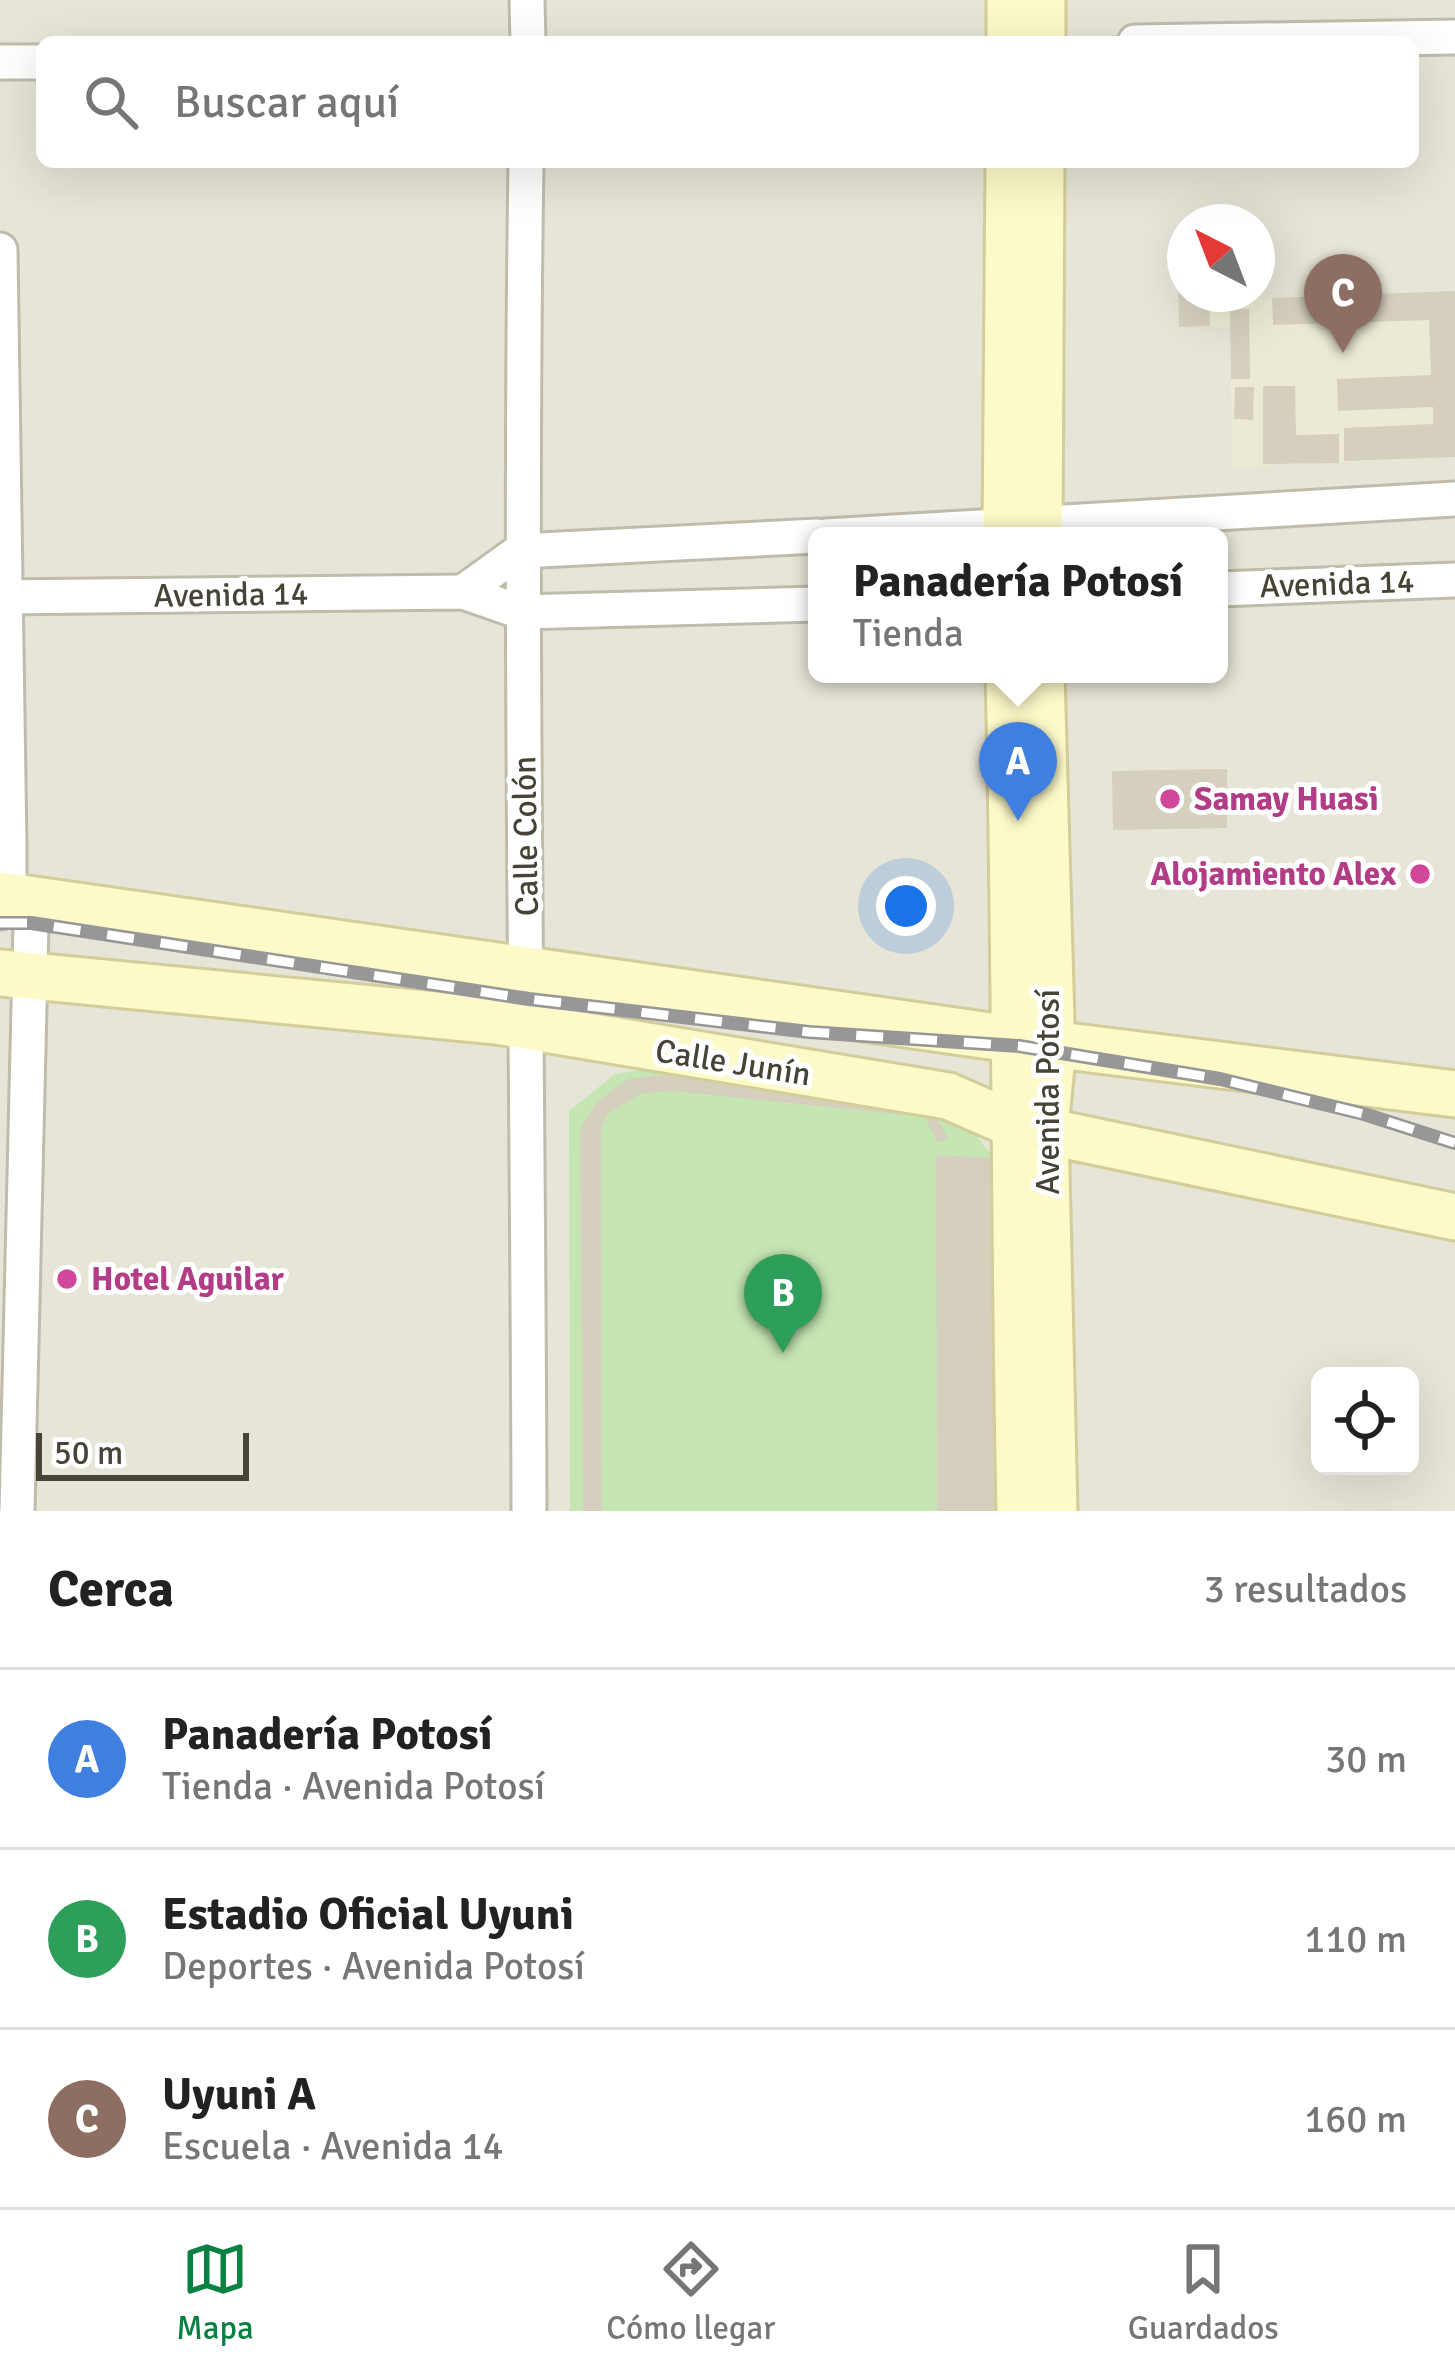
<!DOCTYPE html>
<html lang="es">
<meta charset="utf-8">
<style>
:root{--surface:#fff;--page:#f6f6f6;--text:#222;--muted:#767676;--line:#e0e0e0;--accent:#0b8043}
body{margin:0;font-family:Signika,sans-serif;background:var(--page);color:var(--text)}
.controls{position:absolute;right:36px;bottom:36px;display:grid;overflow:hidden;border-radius:18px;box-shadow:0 12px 48px #0002}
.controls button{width:108px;height:108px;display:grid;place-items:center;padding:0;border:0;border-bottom:3px solid var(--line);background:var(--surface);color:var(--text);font:60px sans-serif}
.compass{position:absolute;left:1167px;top:204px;width:108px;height:108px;border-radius:50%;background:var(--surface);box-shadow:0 12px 48px #0002;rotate:318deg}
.scale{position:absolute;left:36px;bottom:30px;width:213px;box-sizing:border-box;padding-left:12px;border:6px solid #474437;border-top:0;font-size:33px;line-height:42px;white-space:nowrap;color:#474437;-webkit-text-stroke:9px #fff;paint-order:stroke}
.you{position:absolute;left:906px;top:906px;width:42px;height:42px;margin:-30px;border:9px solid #fff;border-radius:50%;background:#1a73e8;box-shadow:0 0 0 18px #1a73e833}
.badge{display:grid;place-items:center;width:78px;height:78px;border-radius:50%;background:var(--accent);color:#fff;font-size:39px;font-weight:700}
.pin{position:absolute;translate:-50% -99px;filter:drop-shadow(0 3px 6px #0008)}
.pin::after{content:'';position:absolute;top:63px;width:42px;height:36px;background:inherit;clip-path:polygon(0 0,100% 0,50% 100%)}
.popup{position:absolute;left:808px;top:527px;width:420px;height:156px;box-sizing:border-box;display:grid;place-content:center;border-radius:18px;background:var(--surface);filter:drop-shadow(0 3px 9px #0005);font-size:39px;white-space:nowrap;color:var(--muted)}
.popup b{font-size:45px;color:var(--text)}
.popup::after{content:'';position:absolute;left:50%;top:100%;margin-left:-24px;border:24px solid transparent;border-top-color:var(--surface)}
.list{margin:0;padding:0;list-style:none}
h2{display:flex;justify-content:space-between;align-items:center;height:156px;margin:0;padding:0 48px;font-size:51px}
h2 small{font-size:39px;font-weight:400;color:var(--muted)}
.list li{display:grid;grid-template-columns:78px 1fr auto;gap:36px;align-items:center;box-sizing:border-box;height:180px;padding:0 48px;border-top:3px solid var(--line)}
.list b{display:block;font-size:45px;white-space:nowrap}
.list p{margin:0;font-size:39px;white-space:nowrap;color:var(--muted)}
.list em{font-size:39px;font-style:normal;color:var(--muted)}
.icon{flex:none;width:66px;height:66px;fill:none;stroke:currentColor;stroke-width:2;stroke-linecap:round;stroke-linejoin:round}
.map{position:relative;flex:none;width:1455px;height:1511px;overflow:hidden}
.search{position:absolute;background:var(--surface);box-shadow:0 12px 48px #0002;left:36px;right:36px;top:36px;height:132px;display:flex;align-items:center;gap:30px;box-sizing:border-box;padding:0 42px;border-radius:18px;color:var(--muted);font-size:45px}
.sheet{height:696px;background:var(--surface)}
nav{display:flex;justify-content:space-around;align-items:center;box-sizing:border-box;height:168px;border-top:3px solid var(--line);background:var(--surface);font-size:33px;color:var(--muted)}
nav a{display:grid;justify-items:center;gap:6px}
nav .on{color:var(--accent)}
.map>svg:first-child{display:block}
.residential{fill:#e7e5d7;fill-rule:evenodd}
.education{fill:#ecead3}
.green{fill:#c5e6b3}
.building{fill:#d5d0be}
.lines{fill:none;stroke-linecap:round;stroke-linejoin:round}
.street-casing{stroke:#bfbcab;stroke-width:39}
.secondary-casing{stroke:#d2cd99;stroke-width:51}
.street{stroke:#fff;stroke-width:33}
.secondary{stroke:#fdfac9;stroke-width:45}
.rail-casing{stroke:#979797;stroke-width:14}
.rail{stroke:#fff;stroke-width:9;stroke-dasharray:27;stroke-linecap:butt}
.hotel-dot{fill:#d1479c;stroke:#fff;stroke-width:4.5}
.labels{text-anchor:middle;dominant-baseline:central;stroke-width:10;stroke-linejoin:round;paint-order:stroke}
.street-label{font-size:33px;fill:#474437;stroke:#fff}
.hotel-label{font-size:33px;font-weight:bold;fill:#b23c85;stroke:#fff;text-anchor:start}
</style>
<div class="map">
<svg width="1455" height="1511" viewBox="0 0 1455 1511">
<rect width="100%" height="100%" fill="#f4f2e8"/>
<path class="residential" d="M0 0H1455V1511H0ZM42 42H1413V162H42ZM1185 222H1257V294H1185ZM817 536H1219V674H817ZM1320 1376H1410V1466H1320Z"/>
<path class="education" d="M1178 275H1185V294H1257V289L1258 299 1455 291V457L1232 467 1230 327H1179Z"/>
<path class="green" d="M639 1070 928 1099 973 1131 994 1158 999 1511H570L569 1111 615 1074Z"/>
<g class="building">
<path d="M1178 284H1185V294H1209L1210 326 1179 327Z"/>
<path d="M1455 291V457L1344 461V428L1433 424V407L1338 411 1337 379 1431 375 1429 320 1273 325 1272 298Z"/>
<path d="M1249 309 1250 379H1231L1230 310Z"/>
<path d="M1263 386H1295L1296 435 1339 434V463L1263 464Z"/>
<path d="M1235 387H1254L1253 420 1234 419Z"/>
<path d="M1227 769V828L1113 830 1112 771Z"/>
<path d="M673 1073 928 1099 948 1139 937 1142 925 1118 915 1116 672 1091 640 1094 608 1114 601 1128 602 1511H583L580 1129 597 1102 628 1079Z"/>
<path d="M936 1155 994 1158 999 1511H937Z"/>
</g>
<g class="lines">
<g class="street-casing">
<g id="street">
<path d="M527 0 528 42"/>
<path d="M1135 42 1455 37"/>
<path d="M0 62H42"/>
<path d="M526 162C519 612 528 1061 529 1511"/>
<path d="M0 250 9 847V896L1 912"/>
<path d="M826 536 1455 499"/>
<path d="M1219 589 1455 580"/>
<path d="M463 592 520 551 817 536"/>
<path d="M0 597 463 592 521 612 817 604"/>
<path d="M9 896 31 923 17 1511"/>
</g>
</g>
<g class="secondary-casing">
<g id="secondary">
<path d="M1010 0V42"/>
<path d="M1042 0V42"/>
<path d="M1006 536 1009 162"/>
<path d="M1039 536 1041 162"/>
<path d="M1009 674C1016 954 1014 1231 1020 1511"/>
<path d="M1041 674 1052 1056 1045 1128 1054 1511"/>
<path d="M0 895 1018 1040 1455 1094"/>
<path d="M0 973 497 1021 948 1096 1012 1124 1455 1217"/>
</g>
</g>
<use href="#street" class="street"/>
<use href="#secondary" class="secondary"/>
<g class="rail-casing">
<path id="rail" d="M0 923H31L529 999 809 1032 1019 1046 1220 1079 1364 1114 1455 1143"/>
</g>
<use href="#rail" class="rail"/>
</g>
<g class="hotel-dot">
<circle cx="1170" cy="799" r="12"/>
<circle cx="1420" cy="874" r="12"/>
<circle cx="67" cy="1279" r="12"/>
</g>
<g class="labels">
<g class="street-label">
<text transform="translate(1337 584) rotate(-2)">Avenida 14</text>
<text transform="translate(231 595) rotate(-1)">Avenida 14</text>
<text transform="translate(526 836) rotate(-91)">Calle Colón</text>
<text transform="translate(733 1063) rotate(9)">Calle Junín</text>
<text transform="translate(1048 1092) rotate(-90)">Avenida Potosí</text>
</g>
<g class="hotel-label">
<text x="1194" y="799">Samay Huasi</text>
<text x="1396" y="874" text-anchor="end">Alojamiento Alex</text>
<text x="91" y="1279">Hotel Aguilar</text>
</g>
</g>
</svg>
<div class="controls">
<button><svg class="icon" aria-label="locate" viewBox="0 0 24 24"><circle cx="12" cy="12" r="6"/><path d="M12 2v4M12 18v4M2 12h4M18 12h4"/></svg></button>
</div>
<svg class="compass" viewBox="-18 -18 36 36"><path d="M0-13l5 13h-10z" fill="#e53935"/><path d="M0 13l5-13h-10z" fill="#767676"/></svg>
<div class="scale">50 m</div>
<div class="you"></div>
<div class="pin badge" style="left:1018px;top:821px;background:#3f7fe0">A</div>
<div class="popup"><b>Panadería Potosí</b>Tienda</div>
<div class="pin badge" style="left:783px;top:1353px;background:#2e9e5b">B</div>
<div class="pin badge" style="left:1343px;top:353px;background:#8d6e63">C</div>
<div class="search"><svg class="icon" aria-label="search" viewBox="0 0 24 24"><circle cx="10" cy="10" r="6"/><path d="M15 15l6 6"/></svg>Buscar aquí</div>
</div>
<section class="sheet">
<h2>Cerca<small>3 resultados</small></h2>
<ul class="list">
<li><span class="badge" style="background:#3f7fe0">A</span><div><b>Panadería Potosí</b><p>Tienda · Avenida Potosí</p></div><em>30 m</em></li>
<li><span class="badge" style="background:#2e9e5b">B</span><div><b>Estadio Oficial Uyuni</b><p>Deportes · Avenida Potosí</p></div><em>110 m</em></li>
<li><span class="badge" style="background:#8d6e63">C</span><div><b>Uyuni A</b><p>Escuela · Avenida 14</p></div><em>160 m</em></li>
</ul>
</section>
<nav>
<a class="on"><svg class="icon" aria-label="map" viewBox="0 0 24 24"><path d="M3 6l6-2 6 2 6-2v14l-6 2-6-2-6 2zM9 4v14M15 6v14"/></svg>Mapa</a>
<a><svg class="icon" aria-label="directions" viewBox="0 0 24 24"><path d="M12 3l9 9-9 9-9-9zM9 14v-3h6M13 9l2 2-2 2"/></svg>Cómo llegar</a>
<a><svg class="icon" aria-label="saved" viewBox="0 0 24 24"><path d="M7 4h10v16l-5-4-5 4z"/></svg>Guardados</a>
</nav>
